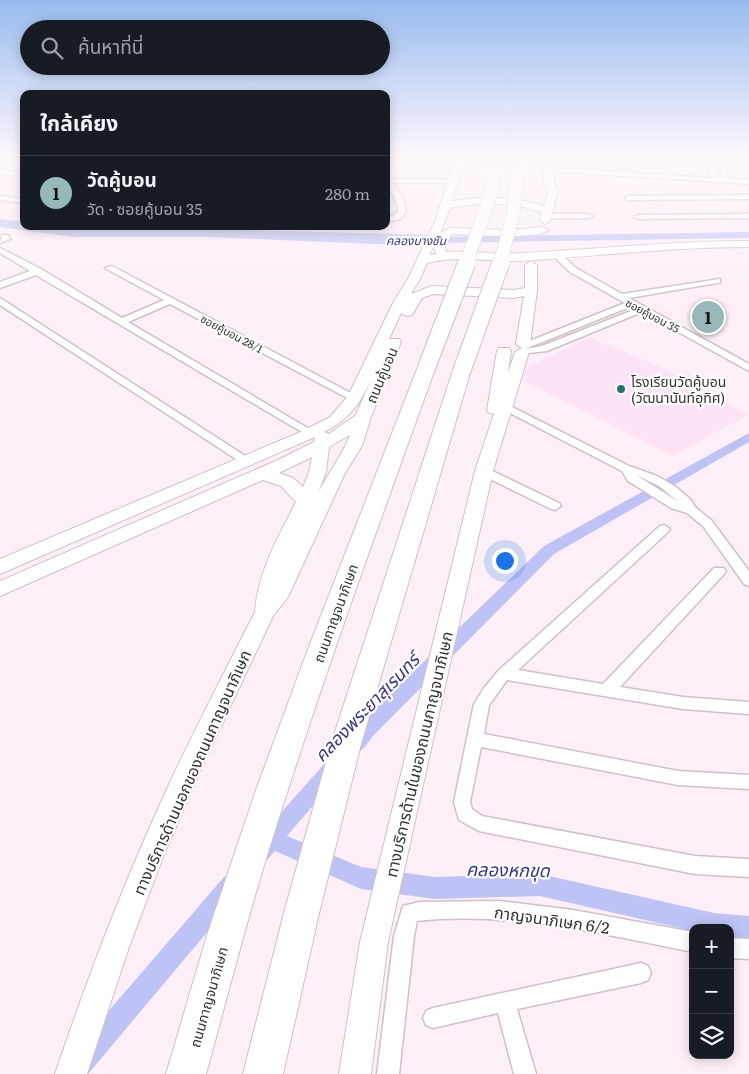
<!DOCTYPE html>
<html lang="th">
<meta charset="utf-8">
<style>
:root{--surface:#171b24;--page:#20242c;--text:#f1f3f6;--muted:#9ea1a6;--line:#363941;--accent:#96b8b9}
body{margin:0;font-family:Literata,"Noto Sans Thai",serif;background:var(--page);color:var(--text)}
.controls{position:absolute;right:15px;bottom:15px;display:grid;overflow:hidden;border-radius:10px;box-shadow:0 2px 12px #0003}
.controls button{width:45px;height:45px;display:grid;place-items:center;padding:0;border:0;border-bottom:1px solid var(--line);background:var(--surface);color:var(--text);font:25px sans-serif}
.you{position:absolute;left:504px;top:560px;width:18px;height:18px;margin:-12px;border:4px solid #fff;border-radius:50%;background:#1a73e8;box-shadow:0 0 0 8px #1a73e833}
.badge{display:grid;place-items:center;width:32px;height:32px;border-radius:50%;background:var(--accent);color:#111;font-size:16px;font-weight:700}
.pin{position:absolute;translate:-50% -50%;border:2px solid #fff;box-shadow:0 1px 5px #0006}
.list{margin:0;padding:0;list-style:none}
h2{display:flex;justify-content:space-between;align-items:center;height:65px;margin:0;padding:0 20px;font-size:21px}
h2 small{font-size:16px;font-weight:400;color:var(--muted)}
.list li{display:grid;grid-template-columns:32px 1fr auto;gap:15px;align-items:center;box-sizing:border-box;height:75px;padding:0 20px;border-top:1px solid var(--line)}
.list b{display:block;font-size:19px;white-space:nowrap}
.list p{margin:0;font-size:16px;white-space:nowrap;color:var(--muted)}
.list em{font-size:16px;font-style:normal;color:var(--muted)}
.icon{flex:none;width:28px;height:28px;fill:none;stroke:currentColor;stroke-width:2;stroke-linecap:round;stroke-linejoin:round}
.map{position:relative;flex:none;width:749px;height:1074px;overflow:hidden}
.search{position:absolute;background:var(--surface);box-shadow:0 2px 12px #0003;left:20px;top:20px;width:370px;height:55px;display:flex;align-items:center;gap:12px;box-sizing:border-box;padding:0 18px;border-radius:28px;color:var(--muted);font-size:19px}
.panel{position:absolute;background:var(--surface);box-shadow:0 2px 12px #0003;left:20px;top:90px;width:370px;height:140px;border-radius:10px}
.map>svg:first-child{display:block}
.built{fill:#fce4f4}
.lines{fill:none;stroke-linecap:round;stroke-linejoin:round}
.canal{fill:#bdc3f4;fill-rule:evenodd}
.river{fill:#bdc3f4;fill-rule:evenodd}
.street-casing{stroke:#d0bfca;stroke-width:3}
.secondary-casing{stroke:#d0bfca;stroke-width:2}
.highway-casing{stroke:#d0bfca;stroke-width:2}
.street{fill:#fff;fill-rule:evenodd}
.secondary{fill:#fff;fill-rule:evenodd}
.highway{fill:#fff;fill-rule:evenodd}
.highway-bridge-far1-casing{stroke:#d0bfca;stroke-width:14;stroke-linecap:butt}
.highway-bridge-casing{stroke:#d0bfca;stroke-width:19;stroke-linecap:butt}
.highway-bridge-far1{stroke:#fff;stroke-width:13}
.highway-bridge{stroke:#fff;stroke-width:17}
.poi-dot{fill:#26706e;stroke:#fff;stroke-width:2}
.labels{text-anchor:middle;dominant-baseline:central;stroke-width:4.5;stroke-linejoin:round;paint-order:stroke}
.far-street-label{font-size:11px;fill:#352f33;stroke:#fff}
.far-water-label{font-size:12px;font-style:italic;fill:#38348e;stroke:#fff}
.street-label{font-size:14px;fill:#352f33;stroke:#fff}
.poi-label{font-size:14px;fill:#352f33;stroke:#fff;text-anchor:start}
.near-street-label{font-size:16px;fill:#352f33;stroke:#fff}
.near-water-label{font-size:18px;font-style:italic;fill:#38348e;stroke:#fff}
</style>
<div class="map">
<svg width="749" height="1074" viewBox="0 0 749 1074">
<rect width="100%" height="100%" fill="#fdeff8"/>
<path class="built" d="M589 337 665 369 748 415 673 456 524 381 526 368Z"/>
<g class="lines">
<g class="canal">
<path d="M749 232V238L432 243 427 240 432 237Z"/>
<path d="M749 433V442L554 554 373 736C365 746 359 758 345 753L342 747 359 724 544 546Z"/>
<path d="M333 759 340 762 343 768 340 774 287 836 361 867 435 877 540 874 714 913 749 916V938L730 937V928H693V931L540 896 435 899 361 889 275 851 268 859 260 862 252 859 249 852 252 845 326 762Z"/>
<path d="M232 874 240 877 243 885 240 893 88 1074H58L62 1065 224 877Z"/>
</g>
<path class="river" d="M0 219 24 222V226H57L73 229H208L432 235 437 237 440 240 437 243 401 245 208 237H73L0 227Z"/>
<g class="street-casing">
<g id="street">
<path d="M415 157H453L463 159 460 161 418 159Z"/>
<path d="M656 157H662L658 165 653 167 613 168 610 166 613 164 652 163Z"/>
<path d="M713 164H749V168L723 167 730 179 749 180V184L549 171 546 169 549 167 711 178 708 169 713 166ZM716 169 719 170 723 178H718L715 170Z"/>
<path d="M0 169 24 173V177L0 173Z"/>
<path d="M386 175 391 179H445L448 181 445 183H393L404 200 406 212 400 219 386 222V218L394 215 398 212C397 195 386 189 386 175Z"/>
<path d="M749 195V199L628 200 625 198 628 196Z"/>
<path d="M0 196 24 199V203L0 200Z"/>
<path d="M543 214H589L593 216 589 218H543Z"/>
<path d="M749 214V218L638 219 634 217 638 215Z"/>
<path d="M2 235H8L10 239 0 243Z"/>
<path d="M0 248 41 269 122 318 164 300 105 268 112 266 360 398 355 401 351 400 170 304 128 322 316 433 311 436 307 435 36 275 0 288V282L30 271 0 253Z"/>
<path d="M557 256H563L576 268 622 294 720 279V283H717L629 298 749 364V371L642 312 547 351 519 354V350L525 349 520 346 522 344 625 303 570 272 557 260ZM632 306 636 309 542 346 525 349Z"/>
<path d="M0 298 250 459 252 461 246 464 242 463 0 305Z"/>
<path d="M506 404 629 466 657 476 676 487 691 500 695 507 711 520 749 571V586L744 584 703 526 687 513 671 508 628 481 622 471 502 409 501 407ZM636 475 659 486 679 502Z"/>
<path d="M484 467 559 503 561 506 555 510 551 509 480 474 478 471 480 468Z"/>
<path d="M664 525 670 529 668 532 518 670 603 684 714 568H724L726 571 724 574 620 687 683 697 749 702V714L683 709 507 680 489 705 484 734 678 771 749 775V789L678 785 481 747 470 802 472 809 482 816 695 856 749 859V877L695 874 479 831 459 820 454 802 474 704 484 688 499 670 660 526Z"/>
<path d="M499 901 573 910 693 932V952C603 934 510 911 417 921L414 936 399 1074H377L394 936 403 906 419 902Z"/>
<path d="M730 938 749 939V959L730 958Z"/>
<path d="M641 963 648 966 651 973 648 980 641 983 517 1009 536 1074H514L498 1013 433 1028 426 1025 423 1018 426 1011 433 1008Z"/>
</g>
</g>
<g class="secondary-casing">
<path id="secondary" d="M455 157H465L452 201C481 196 516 196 544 206L548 191 544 184 543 157H553L554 184 558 191 550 221 545 224 540 221 542 213C514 201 479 202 450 208L440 233 449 228 511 230 543 227 549 230C538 240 469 235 452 234L445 246 446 252C471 250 497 255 523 253 598 249 673 241 749 241V247C673 247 597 256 521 261 489 262 458 255 427 263L420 279 411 294 432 286 514 290 525 288V265L531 261 537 265V291L530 344 523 348 529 352 493 471 388 942 371 1074H339L360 942 475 471 494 414 489 413 487 410 497 351 499 348H509L511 351 508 373 515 352 522 348 516 344 524 296 514 298 433 294 422 298 412 315 407 316 401 313 389 339H399L401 342 371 417 362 446 345 473 288 597 273 616 201 769 165 852 129 947 87 1074H55C85 985 118 898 156 813 186 745 221 679 255 612 258 571 278 538 296 502L281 486 263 480 0 596V581L278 460 314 442 315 437 0 574V559L305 430 330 417 348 396 394 301 408 279 436 219ZM433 247 437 254 430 255ZM372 377 356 415 329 434 324 432C351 418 360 404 372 377ZM350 435C342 456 328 473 318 493L326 472 329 447ZM312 457 309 472 303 487 293 478 279 473Z"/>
</g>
<g class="highway-casing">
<g id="highway">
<path d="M426 363 433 365 435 369C376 532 317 694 266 859 244 930 226 1002 206 1074H166L208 932 256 790 308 649 417 369 419 365Z"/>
<path d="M461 367 468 369 470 373 361 744 320 909 283 1074H243L285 909 331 744 452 373 454 369Z"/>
</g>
</g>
<use href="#street" class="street"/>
<use href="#secondary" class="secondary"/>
<use href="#highway" class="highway"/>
<g class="highway-bridge-far1-casing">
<g id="highway-bridge-far1">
<path d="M466 263 491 194 495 162"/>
<path d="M500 263 513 215 518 163"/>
</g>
</g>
<g class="highway-bridge-casing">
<g id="highway-bridge">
<path d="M426 369 467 262"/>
<path d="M461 373 501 262"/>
</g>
</g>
<use href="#highway-bridge-far1" class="highway-bridge-far1"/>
<use href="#highway-bridge" class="highway-bridge"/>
</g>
<linearGradient id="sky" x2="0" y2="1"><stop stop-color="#97baed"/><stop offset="0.51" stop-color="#fef8fc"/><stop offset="1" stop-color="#fef8fc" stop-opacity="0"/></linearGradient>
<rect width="749" height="307" fill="url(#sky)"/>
<circle class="poi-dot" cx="621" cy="389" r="5"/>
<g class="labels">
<g class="far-street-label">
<text transform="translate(653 315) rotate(28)">ซอยคู้บอน 35</text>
<text transform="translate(232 333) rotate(28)">ซอยคู้บอน 28/1</text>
</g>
<g class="far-water-label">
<text x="416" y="240">คลองบางชัน</text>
</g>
<g class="street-label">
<text transform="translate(381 375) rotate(-67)">ถนนคู้บอน</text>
<text transform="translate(335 613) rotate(-70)">ถนนกาญจนาภิเษก</text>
<text transform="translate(208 997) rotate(-74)">ถนนกาญจนาภิเษก</text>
</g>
<g class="poi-label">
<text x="631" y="381">โรงเรียนวัดคู้บอน<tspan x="631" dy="16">(วัฒนานันท์อุทิศ)</tspan></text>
</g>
<g class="near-street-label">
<text transform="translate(418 754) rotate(-77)">ทางบริการด้านในของถนนกาญจนาภิเษก</text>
<text transform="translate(191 772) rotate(-66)">ทางบริการด้านนอกของถนนกาญจนาภิเษก</text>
<text transform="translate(552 919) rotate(8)">กาญจนาภิเษก 6/2</text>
</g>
<g class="near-water-label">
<text transform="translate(366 707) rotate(-46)">คลองพระยาสุเรนทร์</text>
<text transform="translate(508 869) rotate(1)">คลองหกขุด</text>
</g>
</g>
</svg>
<div class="controls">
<button>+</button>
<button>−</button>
<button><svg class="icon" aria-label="layers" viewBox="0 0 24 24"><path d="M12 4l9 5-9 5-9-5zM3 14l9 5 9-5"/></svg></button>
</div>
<div class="you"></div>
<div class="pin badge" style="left:708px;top:317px">1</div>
<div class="search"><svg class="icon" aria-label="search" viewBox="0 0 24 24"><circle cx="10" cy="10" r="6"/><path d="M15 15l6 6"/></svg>ค้นหาที่นี่</div>
<section class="panel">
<h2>ใกล้เคียง<small></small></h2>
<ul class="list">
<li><span class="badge">1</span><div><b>วัดคู้บอน</b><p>วัด · ซอยคู้บอน 35</p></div><em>280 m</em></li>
</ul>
</section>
</div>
